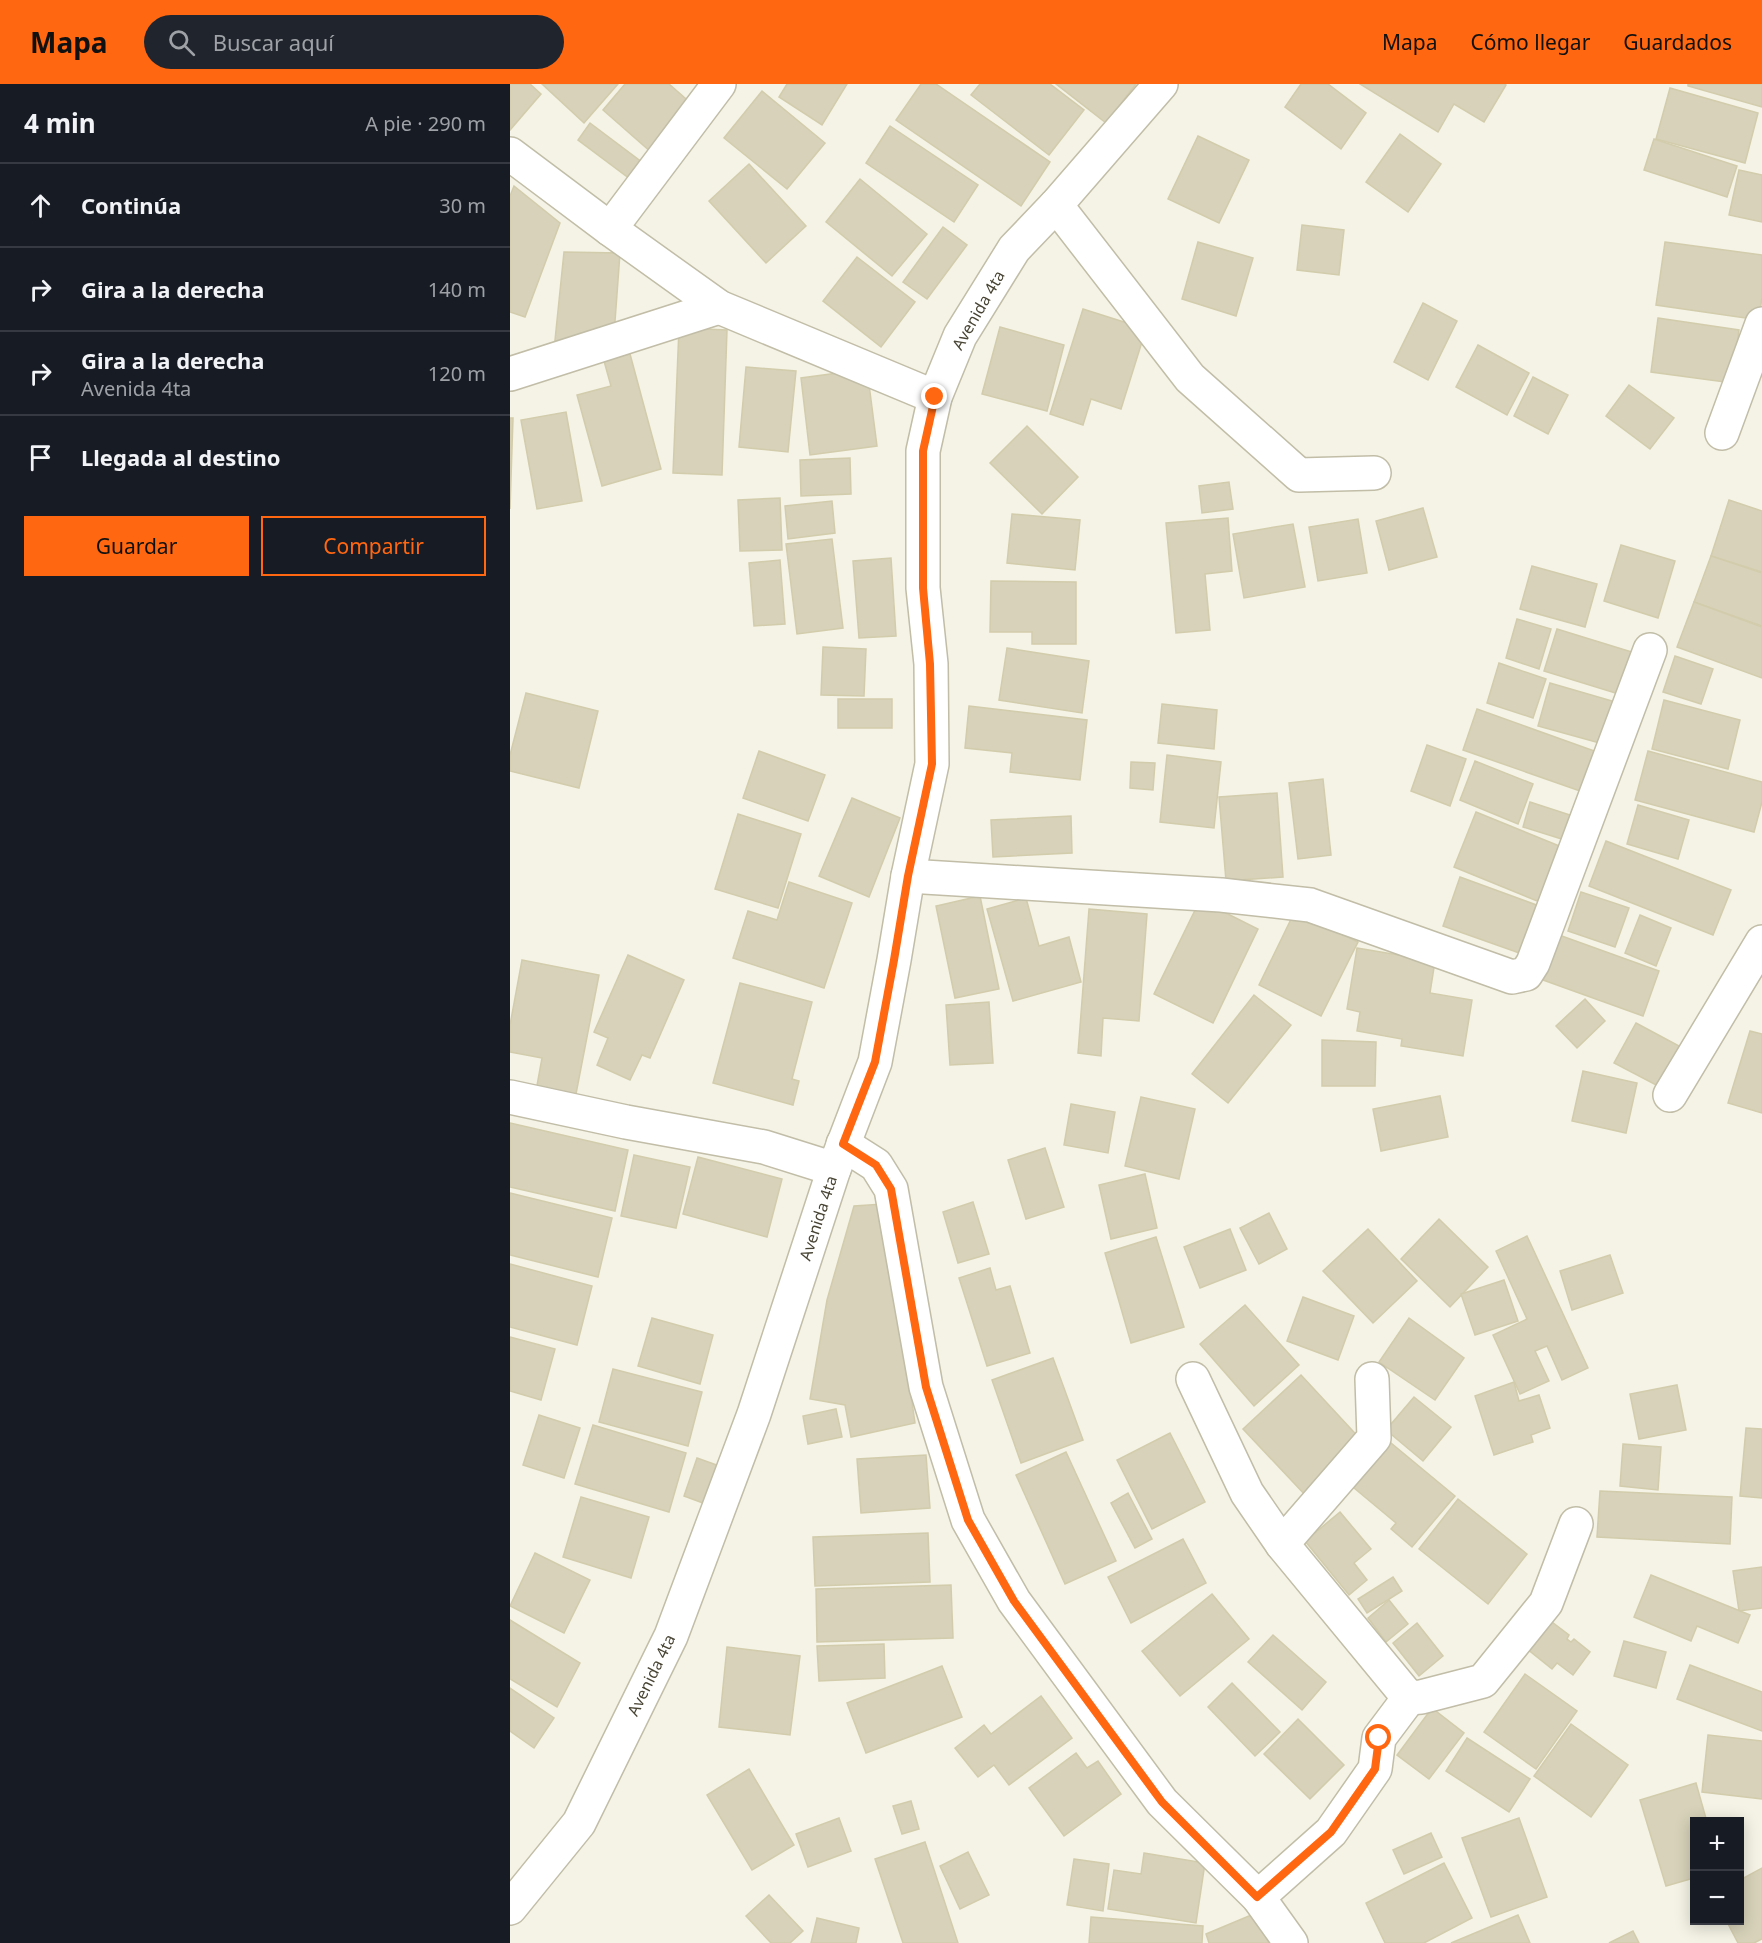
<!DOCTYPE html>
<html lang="es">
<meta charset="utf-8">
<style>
:root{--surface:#171b24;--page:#20242c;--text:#f1f3f6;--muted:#9ea1a6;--line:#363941;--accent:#ff6711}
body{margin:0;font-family:"Noto Sans",sans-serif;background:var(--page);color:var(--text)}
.controls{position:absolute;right:18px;bottom:18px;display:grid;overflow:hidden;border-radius:0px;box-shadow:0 3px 15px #0003}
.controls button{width:54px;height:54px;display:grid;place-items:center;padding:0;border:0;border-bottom:2px solid var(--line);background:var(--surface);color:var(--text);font:30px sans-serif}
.stop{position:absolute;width:18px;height:18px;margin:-14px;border:4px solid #ff6711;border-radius:50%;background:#fff}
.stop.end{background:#ff6711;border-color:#fff;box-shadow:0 2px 6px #0008}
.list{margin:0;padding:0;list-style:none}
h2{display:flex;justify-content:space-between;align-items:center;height:78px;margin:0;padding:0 24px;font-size:26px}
h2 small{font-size:20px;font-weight:400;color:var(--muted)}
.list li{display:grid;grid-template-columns:39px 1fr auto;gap:18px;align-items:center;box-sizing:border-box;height:84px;padding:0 24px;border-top:2px solid var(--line)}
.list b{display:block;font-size:22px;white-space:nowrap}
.list p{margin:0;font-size:20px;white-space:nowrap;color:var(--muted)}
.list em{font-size:20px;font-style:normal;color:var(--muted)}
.actions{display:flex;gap:12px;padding:18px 24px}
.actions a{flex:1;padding:14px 0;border:2px solid var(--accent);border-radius:0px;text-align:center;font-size:21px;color:var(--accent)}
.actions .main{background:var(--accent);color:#111}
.icon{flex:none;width:33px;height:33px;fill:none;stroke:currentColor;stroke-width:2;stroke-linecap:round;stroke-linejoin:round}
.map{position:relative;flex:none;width:1252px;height:1859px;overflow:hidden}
header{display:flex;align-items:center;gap:36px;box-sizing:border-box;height:84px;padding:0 30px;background:var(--accent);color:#111}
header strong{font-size:28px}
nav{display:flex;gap:33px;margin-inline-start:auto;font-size:21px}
.search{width:420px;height:54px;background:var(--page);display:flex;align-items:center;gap:15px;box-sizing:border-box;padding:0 21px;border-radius:33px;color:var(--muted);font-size:22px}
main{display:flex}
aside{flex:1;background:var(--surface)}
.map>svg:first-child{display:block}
.building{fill:#d7d2b9;stroke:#d3ccac;stroke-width:1.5}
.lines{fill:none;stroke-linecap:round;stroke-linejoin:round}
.minor-casing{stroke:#c1bda7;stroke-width:36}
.tertiary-casing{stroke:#c1bda7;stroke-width:36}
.minor{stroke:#fff;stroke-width:33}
.tertiary{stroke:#fff;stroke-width:33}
.route{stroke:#ff6711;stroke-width:8}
.labels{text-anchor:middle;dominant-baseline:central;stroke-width:6;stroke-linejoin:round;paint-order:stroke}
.street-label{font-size:16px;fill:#484434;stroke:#fff}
</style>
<header>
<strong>Mapa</strong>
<div class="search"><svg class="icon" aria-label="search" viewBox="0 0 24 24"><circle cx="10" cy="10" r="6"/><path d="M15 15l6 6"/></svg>Buscar aquí</div>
<nav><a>Mapa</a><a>Cómo llegar</a><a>Guardados</a></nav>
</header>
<main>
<aside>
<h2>4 min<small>A pie · 290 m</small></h2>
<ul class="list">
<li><svg class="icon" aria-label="ahead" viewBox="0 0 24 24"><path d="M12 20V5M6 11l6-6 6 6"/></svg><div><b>Continúa</b></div><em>30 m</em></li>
<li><svg class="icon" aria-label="right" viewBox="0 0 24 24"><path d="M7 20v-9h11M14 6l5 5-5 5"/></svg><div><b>Gira a la derecha</b></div><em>140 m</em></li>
<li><svg class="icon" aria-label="right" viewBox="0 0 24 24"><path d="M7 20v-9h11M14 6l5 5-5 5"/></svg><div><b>Gira a la derecha</b><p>Avenida 4ta</p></div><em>120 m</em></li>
<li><svg class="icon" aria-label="arrive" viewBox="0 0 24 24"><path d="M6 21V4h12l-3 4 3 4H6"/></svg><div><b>Llegada al destino</b></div></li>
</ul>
<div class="actions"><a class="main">Guardar</a><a>Compartir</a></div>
</aside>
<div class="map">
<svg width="1252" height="1859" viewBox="0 0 1252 1859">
<rect width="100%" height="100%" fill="#f4f3e5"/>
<g class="building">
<path d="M0 0H20L31 10 0 46Z"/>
<path d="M32 0H108L74 39Z"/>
<path d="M115 0H159L183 21 142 69 93 26Z"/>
<path d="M277 0H337L312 41 269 13Z"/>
<path d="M411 0H426L540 78 511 122 386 36Z"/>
<path d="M470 0H540L574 26 539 71 461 11Z"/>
<path d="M546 0H626L596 39Z"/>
<path d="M791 0H818L856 29 831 65 775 23Z"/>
<path d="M850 0H994L996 1 974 38 944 20 928 48Z"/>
<path d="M1178 0H1252V23L1178 2Z"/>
<path d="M1160 4 1248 29 1235 79 1146 55Z"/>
<path d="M252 7 315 59 277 105 214 54Z"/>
<path d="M80 39 137 82 124 98 68 56Z"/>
<path d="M380 42 468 101 444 138 356 79Z"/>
<path d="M890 50 931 80 898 128 856 98Z"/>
<path d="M688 52 739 76 709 139 658 115Z"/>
<path d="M1144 55 1227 82 1217 113 1134 86Z"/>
<path d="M239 80 296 142 256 179 199 117Z"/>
<path d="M1229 86 1252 91V138L1219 131Z"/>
<path d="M350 95 417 150 382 192 316 138Z"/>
<path d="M4 102 50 139 15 233 0 228V112Z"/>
<path d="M792 141 834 146 829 191 787 186Z"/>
<path d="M433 143 457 161 417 215 393 198Z"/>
<path d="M688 158 743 174 726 232 672 215Z"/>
<path d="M1155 158 1252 171V213L1249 236 1146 221Z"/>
<path d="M54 168 110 169 104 251 44 266Z"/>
<path d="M347 173 405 218 371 263 313 217Z"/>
<path d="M913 219 947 237 918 296 884 278Z"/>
<path d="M573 225 636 245 611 325 581 315 573 341 540 330Z"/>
<path d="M1148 234 1229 246 1222 299 1141 288Z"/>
<path d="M490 243 554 261 537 327 472 310Z"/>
<path d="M169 244 217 246 212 391 163 389Z"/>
<path d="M968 261 1019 289 997 331 946 303Z"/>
<path d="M120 270 151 385 92 402 67 311 101 302 94 277Z"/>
<path d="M236 283 286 287 278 368 229 363Z"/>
<path d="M357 285 367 362 300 371 291 294Z"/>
<path d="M1023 293 1058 311 1038 350 1004 332Z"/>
<path d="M1119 301 1164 334 1140 365 1096 332Z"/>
<path d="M56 328 72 417 27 425 11 336Z"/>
<path d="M0 334H3L0 425Z"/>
<path d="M517 342 568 393 532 430 480 379Z"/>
<path d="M340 374 341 410 291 412 290 376Z"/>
<path d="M719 398 723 425 692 429 689 402Z"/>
<path d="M270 414 272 466 230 467 228 416Z"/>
<path d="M1219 416 1252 427V488L1201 472Z"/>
<path d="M322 417 325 449 278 455 275 422Z"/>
<path d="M913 424 927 473 879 486 866 437Z"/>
<path d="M502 430 570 436 565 486 497 479Z"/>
<path d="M718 434 722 487 695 490 700 546 666 549 656 439Z"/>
<path d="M848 435 857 489 808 497 799 443Z"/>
<path d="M783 440 795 503 734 514 723 450Z"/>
<path d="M322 455 333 544 287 550 276 460Z"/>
<path d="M1111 461 1165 477 1148 534 1094 517Z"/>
<path d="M1201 472 1252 489V542L1184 518Z"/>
<path d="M381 474 386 552 349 554 343 477Z"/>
<path d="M270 476 275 540 244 542 239 479Z"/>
<path d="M1022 482 1087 500 1075 543 1010 525Z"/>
<path d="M481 497 566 498V560H522V548H480Z"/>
<path d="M1184 518 1252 543V594L1167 563Z"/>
<path d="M1007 535 1041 545 1029 585 996 574Z"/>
<path d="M1047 545 1125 569 1112 611 1034 587Z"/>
<path d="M313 563 356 565 354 612 311 611Z"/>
<path d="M497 564 579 577 572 629 489 616Z"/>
<path d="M1165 572 1203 585 1191 620 1153 608Z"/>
<path d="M989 579 1036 595 1023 634 977 619Z"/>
<path d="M1040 599 1109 619 1097 661 1028 642Z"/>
<path d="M16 609 88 627 69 704 0 687V671Z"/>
<rect x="328" y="615" width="54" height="29"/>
<path d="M1154 616 1230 636 1218 685 1142 665Z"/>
<path d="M652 620 707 626 704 665 648 659Z"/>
<path d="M459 622 577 636 570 696 500 688 502 669 455 664Z"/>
<path d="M967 625 1087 668 1073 708 953 666Z"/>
<path d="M917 661 956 675 940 722 901 707Z"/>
<path d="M249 667 315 691 298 737 233 714Z"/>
<path d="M1138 667 1252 698V718L1244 748 1125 716Z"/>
<path d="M657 671 711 678 704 744 650 738Z"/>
<path d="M965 677 1023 700 1008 740 950 716Z"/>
<path d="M621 678 645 679 643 706 620 704Z"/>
<path d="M813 695 821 771 788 775 779 699Z"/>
<path d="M767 709 773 793 716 797 709 713Z"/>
<path d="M342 714 390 734 359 813 309 792Z"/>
<path d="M1020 718 1066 733 1058 757 1013 743Z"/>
<path d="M1128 721 1179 736 1168 775 1117 760Z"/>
<path d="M966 728 1064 768 1042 823 944 783Z"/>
<path d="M228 730 291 750 268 824 205 805Z"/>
<path d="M561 732 562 769 483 773 481 736Z"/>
<path d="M1096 757 1221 806 1203 851 1079 802Z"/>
<path d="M950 793 1032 823 1015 871 933 842Z"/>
<path d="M279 798 342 819 314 904 223 874 238 827 267 836Z"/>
<path d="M1071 808 1119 824 1105 863 1058 847Z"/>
<path d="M470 812 489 905 445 914 426 822Z"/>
<path d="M516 814 529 862 559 853 571 898 503 917 477 825Z"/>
<path d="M690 816 748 845 703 939 644 910Z"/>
<path d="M579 825 637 830 629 937 593 934 591 972 568 969Z"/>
<path d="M785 827 848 858 811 932 749 901Z"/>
<path d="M1130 831 1161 844 1146 882 1115 869Z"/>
<path d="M1049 851 1149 887 1133 932 1033 896Z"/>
<path d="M847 864 925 877 920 909 962 916 953 972 891 962 892 955 847 947 850 928 837 925Z"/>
<path d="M118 871 174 896 140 974 132 971 120 996 87 981 98 954 84 948Z"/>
<path d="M12 876 89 891 65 1015 26 1007 32 974 0 968V941Z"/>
<path d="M230 899 302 918 282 995 289 997 283 1021 203 999Z"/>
<path d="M744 911 781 941 718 1019 682 990Z"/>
<path d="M1075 915 1095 937 1067 964 1046 942Z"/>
<path d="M479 918 483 979 440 981 436 921Z"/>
<path d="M1126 939 1171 963 1150 1003 1104 979Z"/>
<path d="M1240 947 1252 950V1029L1218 1019Z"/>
<path d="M812 956 866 958 865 1002H812Z"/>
<path d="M1073 987 1127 999 1116 1049 1062 1037Z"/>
<path d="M930 1012 938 1053 871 1067 863 1025Z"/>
<path d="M631 1013 685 1025 669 1095 615 1082Z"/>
<path d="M561 1020 605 1028 598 1069 554 1061Z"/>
<path d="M0 1039 118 1066 105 1127 0 1103Z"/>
<path d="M535 1064 554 1123 516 1135 498 1076Z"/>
<path d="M124 1071 180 1083 166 1144 111 1132Z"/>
<path d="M188 1073 272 1095 257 1153 173 1130Z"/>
<path d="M635 1090 647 1144 601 1155 589 1101Z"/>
<path d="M0 1109 102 1134 88 1193 0 1171Z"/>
<path d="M463 1118 479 1170 448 1179 433 1128Z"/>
<path d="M373 1120 405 1339 341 1353 335 1321 300 1315 317 1216 344 1122Z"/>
<path d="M759 1129 777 1165 749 1180 730 1144Z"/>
<path d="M929 1135 978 1183 940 1223 891 1175Z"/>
<path d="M720 1145 736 1186 690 1204 674 1163Z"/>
<path d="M858 1145 907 1197 863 1239 813 1187Z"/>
<path d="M1017 1152 1078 1284 1052 1296 1037 1262 1025 1267 1039 1297 1010 1310 983 1251 1017 1235 986 1167Z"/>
<path d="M646 1153 674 1243 621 1259 595 1169Z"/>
<path d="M1100 1171 1113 1209 1062 1226 1050 1187Z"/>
<path d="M0 1180 82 1202 67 1261 0 1243Z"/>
<path d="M480 1184 486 1206 500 1202 520 1269 477 1282 449 1194Z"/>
<path d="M994 1196 1008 1237 965 1251 951 1210Z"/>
<path d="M793 1213 844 1232 828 1276 777 1257Z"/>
<path d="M735 1221 789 1281 744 1322 690 1260Z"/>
<path d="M142 1234 203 1251 190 1300 128 1282Z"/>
<path d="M899 1234 954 1274 925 1316 869 1278Z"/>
<path d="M0 1253 45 1265 31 1316 0 1307Z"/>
<path d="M543 1274 573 1356 511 1379 482 1296Z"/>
<path d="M103 1285 192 1308 178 1362 89 1338Z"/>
<path d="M791 1291 854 1359 797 1413 733 1345Z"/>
<path d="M1004 1298 1009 1317 1029 1311 1040 1344 1021 1351 1023 1358 984 1371 965 1312Z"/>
<path d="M1167 1301 1176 1346 1129 1355 1120 1310Z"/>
<path d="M904 1313 941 1343 913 1377 876 1346Z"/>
<path d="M326 1325 332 1353 298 1360 293 1332Z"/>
<path d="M29 1331 70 1344 54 1394 13 1381Z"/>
<path d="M83 1341 176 1369 159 1428 65 1400Z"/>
<path d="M1236 1344 1252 1345V1414L1230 1412Z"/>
<path d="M660 1349 695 1418 642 1445 607 1376Z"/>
<path d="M875 1354 945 1412 902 1463 881 1445 886 1439 838 1399Z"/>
<path d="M1113 1360 1151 1363 1148 1406 1110 1402Z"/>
<path d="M556 1368 606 1477 555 1500 506 1391Z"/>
<path d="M416 1371 420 1424 351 1429 347 1375Z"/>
<path d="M187 1374 215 1384 201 1422 174 1412Z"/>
<path d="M1090 1407 1222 1413 1220 1460 1087 1453Z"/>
<path d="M618 1409 642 1455 625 1464 601 1419Z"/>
<path d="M71 1413 139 1433 121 1494 53 1473Z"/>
<path d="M948 1415 1017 1470 978 1520 909 1465Z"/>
<path d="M830 1428 861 1465 844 1479 857 1496 839 1511 795 1457Z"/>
<path d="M418 1449 420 1498 305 1502 303 1453Z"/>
<path d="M673 1455 696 1499 621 1539 598 1493Z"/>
<path d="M25 1469 80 1496 54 1549 0 1522Z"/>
<path d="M1252 1483V1524L1229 1527 1223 1487Z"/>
<path d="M1141 1491 1240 1531 1228 1559 1187 1542 1181 1557 1124 1533Z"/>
<path d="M883 1493 892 1507 857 1529 848 1515Z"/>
<path d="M441 1501 443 1554 307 1558 306 1505Z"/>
<path d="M702 1510 739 1555 670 1612 632 1567Z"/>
<path d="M879 1516 898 1540 876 1558 858 1534Z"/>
<path d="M1038 1535 1059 1551 1057 1555 1061 1558 1064 1555 1080 1568 1063 1591 1047 1579 1042 1585 1016 1564Z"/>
<path d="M0 1536 70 1579 47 1623 0 1595Z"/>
<path d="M907 1539 933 1572 909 1592 883 1559Z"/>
<path d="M763 1551 816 1598 792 1626 738 1578Z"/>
<path d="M1114 1557 1156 1568 1146 1604 1104 1592Z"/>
<path d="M374 1560 375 1594 309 1597 307 1562Z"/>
<path d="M217 1563 290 1572 280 1651 209 1643Z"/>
<path d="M1180 1581 1252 1608V1647L1167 1615Z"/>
<path d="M432 1582 452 1633 356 1669 337 1619Z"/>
<path d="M1015 1590 1067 1627 1026 1685 974 1648Z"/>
<path d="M722 1599 770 1648 745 1672 698 1623Z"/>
<path d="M0 1604 44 1634 24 1664 0 1647Z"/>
<path d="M531 1612 562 1654 499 1701 484 1681 468 1693 445 1664 474 1641 481 1650Z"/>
<path d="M922 1624 954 1649 919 1695 887 1671Z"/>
<path d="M788 1635 834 1681 800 1715 754 1670Z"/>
<path d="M1061 1640 1118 1681 1081 1733 1024 1692Z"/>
<path d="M1198 1651 1252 1657V1715L1192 1708Z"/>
<path d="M957 1654 1020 1695 999 1728 936 1687Z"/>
<path d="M566 1669 577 1684 588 1677 611 1710 554 1752 519 1704Z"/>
<path d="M239 1685 284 1761 242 1786 197 1711Z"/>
<path d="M1186 1699 1197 1738H1184V1794L1156 1802 1130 1716Z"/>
<path d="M401 1717 409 1745 392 1750 383 1722Z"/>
<path d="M329 1734 341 1767 298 1783 286 1750Z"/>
<path d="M1009 1734 1037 1813 981 1833 952 1754Z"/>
<path d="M921 1749 932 1773 894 1790 883 1766Z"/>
<path d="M415 1758 448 1859H393L365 1775Z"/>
<path d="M458 1768 479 1811 450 1825 430 1782Z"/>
<path d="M634 1769 695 1779 686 1839 598 1825 604 1786 631 1790Z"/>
<path d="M564 1775 599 1780 593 1827 557 1821Z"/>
<path d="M934 1779 962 1834 914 1859H875L856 1819Z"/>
<path d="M1252 1784V1855L1244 1859H1228L1216 1836H1230V1796Z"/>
<path d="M259 1811 293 1847 280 1859H261L236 1832Z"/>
<path d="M746 1829 759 1859H699L696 1850Z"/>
<path d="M1008 1831 1020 1859H941Z"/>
<path d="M581 1833 693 1842 692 1859H579Z"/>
<path d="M307 1834 349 1844 346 1859H301Z"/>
<path d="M1123 1847 1129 1859H1099Z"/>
</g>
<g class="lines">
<g class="minor-casing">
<g id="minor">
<path d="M0 70 100 145 209 223 425 313"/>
<path d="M546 121 680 294 789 391 864 389"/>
<path d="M100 145 209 0"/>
<path d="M0 290 209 223"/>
<path d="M1212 349 1252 240"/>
<path d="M398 792 711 811 800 821 1002 893 1016 890 1023 879 1140 566"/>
<path d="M1160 1011 1252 858"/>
<path d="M0 1013 116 1038 254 1063 324 1085"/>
<path d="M333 1060 366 1081 381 1105 416 1303 458 1436 504 1517 652 1718 748 1813 781 1859"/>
<path d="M683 1295 737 1409 772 1460 899 1614 869 1654 865 1685 821 1748 748 1813"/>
<path d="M772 1460 864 1354 862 1295"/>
<path d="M899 1614 911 1613 973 1597 1036 1519 1066 1440"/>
</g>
</g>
<g class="tertiary-casing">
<path id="tertiary" d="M0 1824 69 1739 161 1552 244 1330 324 1085 365 978 384 876 398 792 422 680 421 580 413 504V367L425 313 450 252 504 165 546 121 651 0"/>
</g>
<use href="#minor" class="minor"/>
<use href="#tertiary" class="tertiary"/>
</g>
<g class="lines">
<path class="route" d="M425 313 413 367V504L420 580 422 680 398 792 384 876 365 978 333 1060 366 1081 381 1105 416 1303 458 1436 504 1517 652 1718 747 1813 821 1748 865 1685 869 1654"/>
</g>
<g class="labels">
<g class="street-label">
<text transform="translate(468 226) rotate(-60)">Avenida 4ta</text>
<text transform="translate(308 1134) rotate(-72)">Avenida 4ta</text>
<text transform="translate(141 1591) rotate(-64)">Avenida 4ta</text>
</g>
</g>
</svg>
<div class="controls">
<button>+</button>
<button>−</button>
</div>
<div class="stop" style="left:869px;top:1654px"></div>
<div class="stop end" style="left:425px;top:313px"></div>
</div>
</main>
